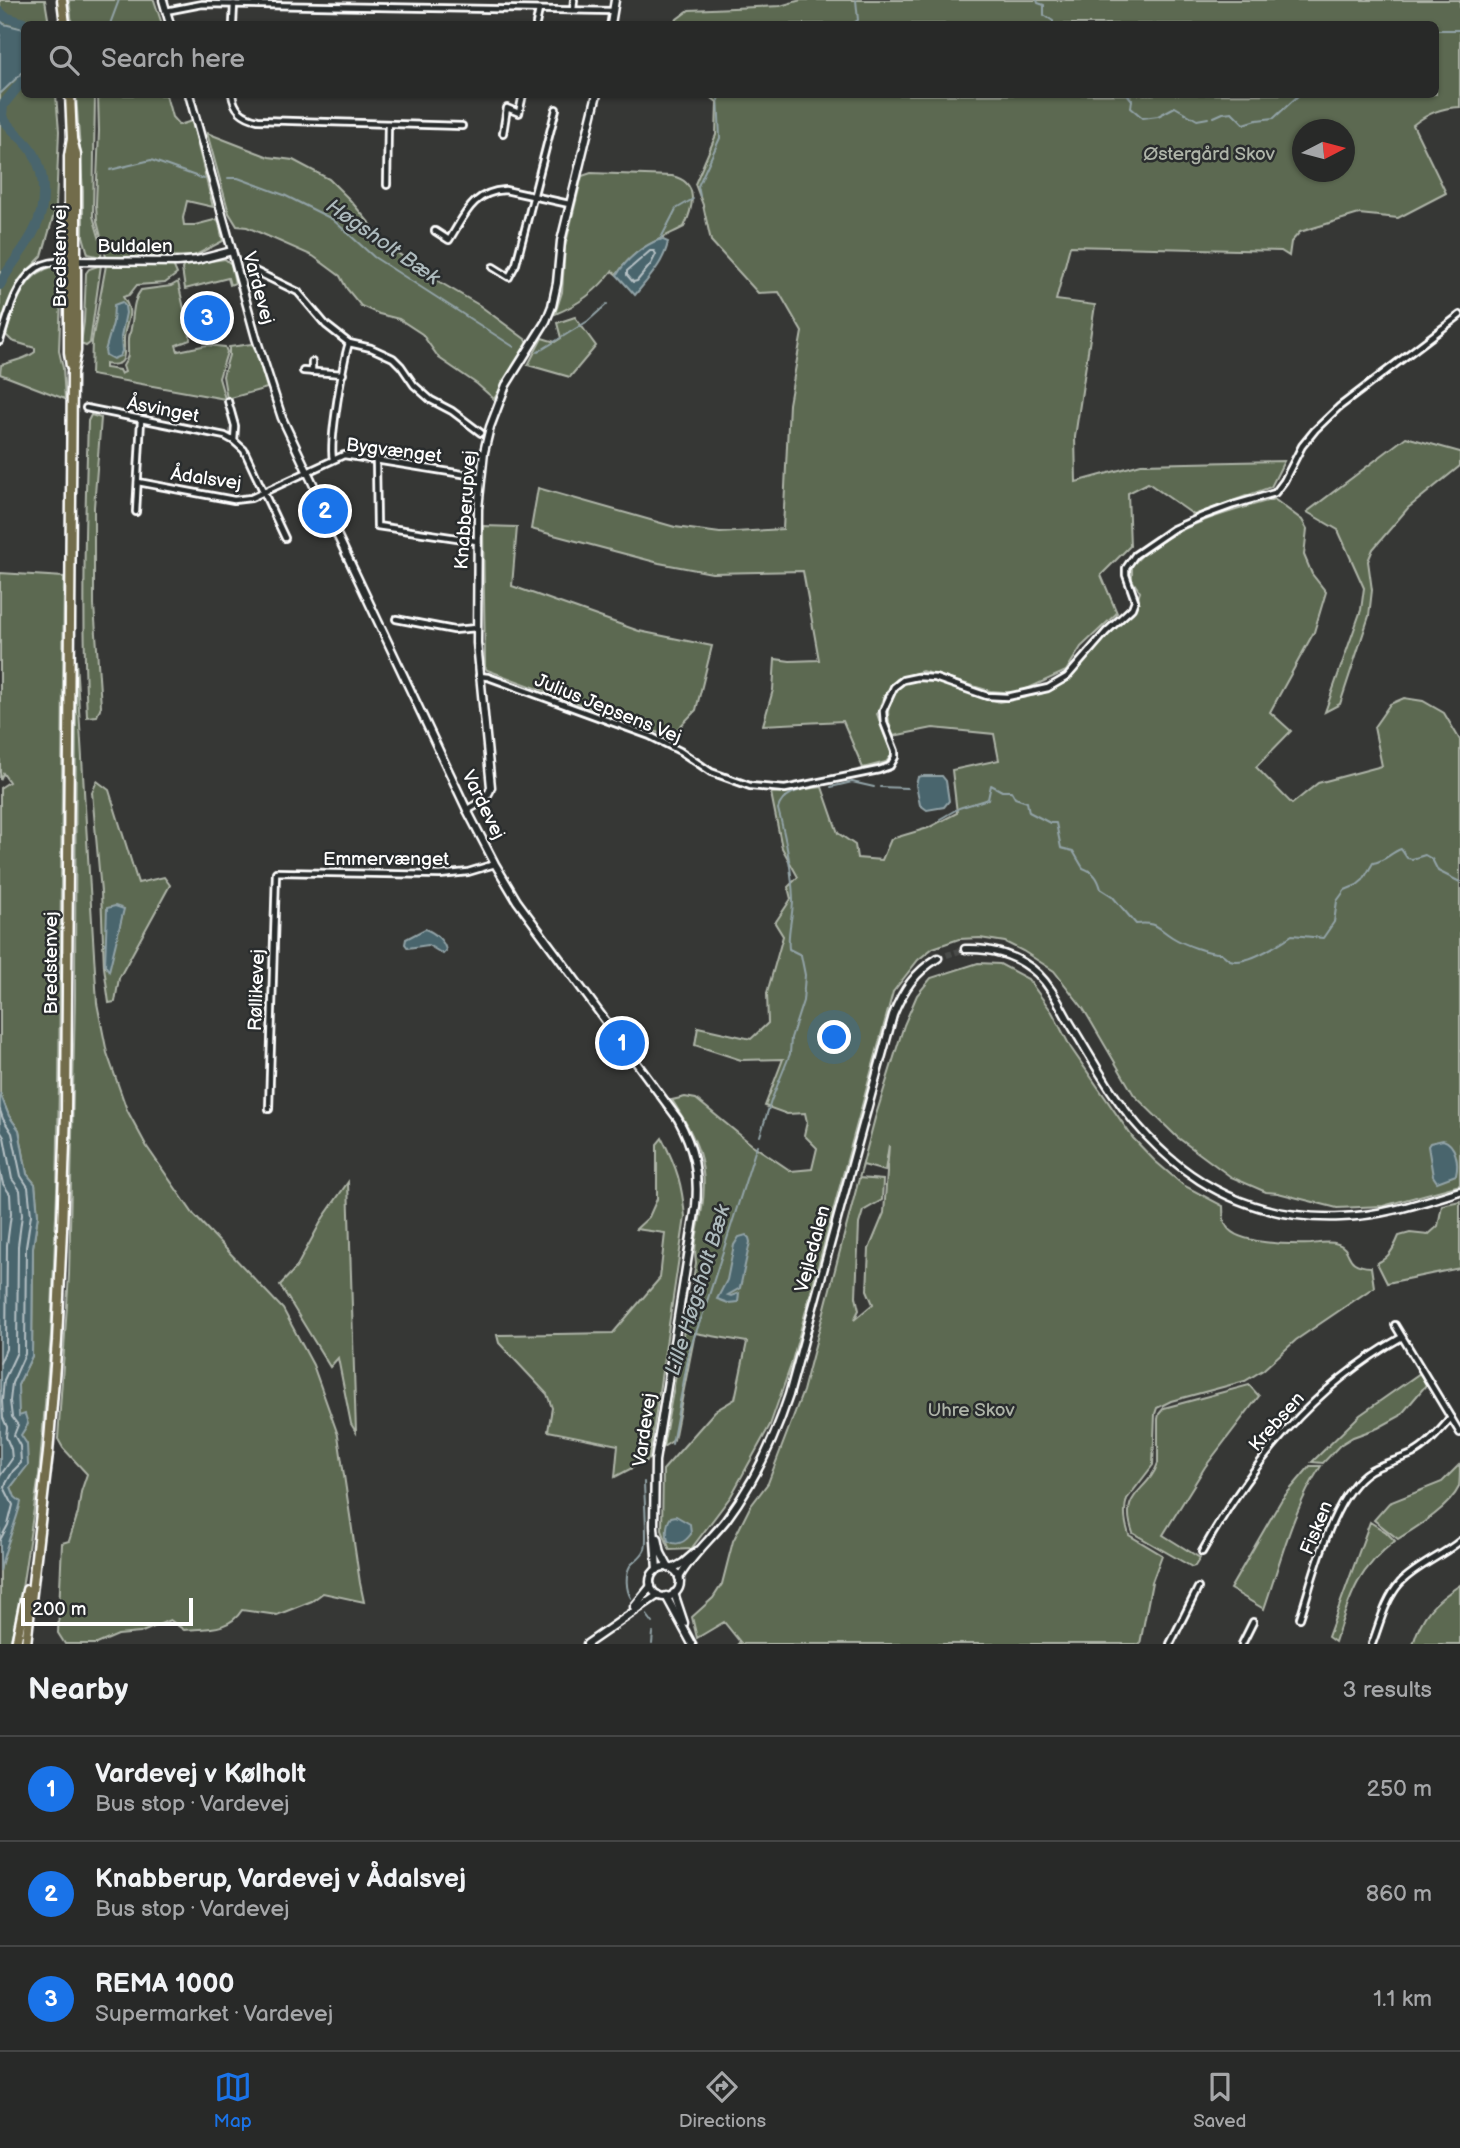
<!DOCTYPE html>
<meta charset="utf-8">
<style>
:root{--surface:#282928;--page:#343534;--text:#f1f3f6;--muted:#a5a6a8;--line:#444545;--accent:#1a73e8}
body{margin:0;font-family:"Balsamiq Sans",sans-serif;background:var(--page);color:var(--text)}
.compass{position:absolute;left:1292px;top:119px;width:63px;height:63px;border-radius:50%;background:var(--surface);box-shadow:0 2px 5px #0004;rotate:84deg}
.scale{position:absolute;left:21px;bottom:18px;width:172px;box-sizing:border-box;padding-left:7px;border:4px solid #fff;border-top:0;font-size:19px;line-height:24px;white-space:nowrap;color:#fff;-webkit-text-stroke:5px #2a2d2e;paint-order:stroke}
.you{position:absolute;left:835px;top:1038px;width:24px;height:24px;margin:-18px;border:5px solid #fff;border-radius:50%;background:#1a73e8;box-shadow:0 0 0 10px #1a73e833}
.badge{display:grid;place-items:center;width:46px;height:46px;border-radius:50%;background:var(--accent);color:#fff;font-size:23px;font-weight:700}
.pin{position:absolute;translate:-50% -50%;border:4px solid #fff;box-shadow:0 2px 7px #0006}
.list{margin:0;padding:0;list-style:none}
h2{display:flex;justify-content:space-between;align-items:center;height:91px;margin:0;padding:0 28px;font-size:30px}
h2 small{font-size:23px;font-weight:400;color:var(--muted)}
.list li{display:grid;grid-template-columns:46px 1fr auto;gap:21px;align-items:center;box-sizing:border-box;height:105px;padding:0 28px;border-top:2px solid var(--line)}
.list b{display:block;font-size:26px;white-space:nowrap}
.list p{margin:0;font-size:23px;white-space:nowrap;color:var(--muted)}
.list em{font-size:23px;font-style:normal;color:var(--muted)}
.icon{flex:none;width:38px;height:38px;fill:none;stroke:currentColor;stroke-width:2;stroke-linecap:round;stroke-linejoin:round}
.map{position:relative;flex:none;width:1460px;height:1644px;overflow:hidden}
.search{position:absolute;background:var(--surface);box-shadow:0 2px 5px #0004;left:21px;right:21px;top:21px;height:77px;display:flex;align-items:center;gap:18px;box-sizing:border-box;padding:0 24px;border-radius:10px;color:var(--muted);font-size:26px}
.sheet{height:406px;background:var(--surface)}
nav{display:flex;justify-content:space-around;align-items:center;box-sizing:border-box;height:98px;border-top:2px solid var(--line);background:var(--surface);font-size:19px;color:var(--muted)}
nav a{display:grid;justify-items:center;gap:4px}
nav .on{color:var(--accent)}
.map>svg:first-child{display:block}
.green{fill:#5c6951;stroke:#aeb4a8;stroke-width:2;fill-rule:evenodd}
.water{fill:#49656d;stroke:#92a3a7;stroke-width:2}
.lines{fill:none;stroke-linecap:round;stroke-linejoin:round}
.shore{stroke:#b6c1c5;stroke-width:2}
.stream{stroke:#92a3a7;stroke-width:2}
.canal{stroke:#49656d;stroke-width:6}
.river{stroke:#49656d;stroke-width:10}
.tertiary-tunnel{stroke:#4a4b49;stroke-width:6;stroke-dasharray:6 3;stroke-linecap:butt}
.minor-casing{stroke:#fff;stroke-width:10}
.tertiary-casing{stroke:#fff;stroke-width:11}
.trunk-casing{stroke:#fff;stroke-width:13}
.minor{stroke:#2a2d2e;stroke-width:4.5}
.tertiary{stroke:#2a2d2e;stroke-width:6}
.trunk{stroke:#726c4b;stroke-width:8}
.labels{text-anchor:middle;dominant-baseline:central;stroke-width:5;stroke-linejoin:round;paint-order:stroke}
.park-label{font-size:19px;fill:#aeb4a8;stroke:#2a2d2e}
.street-label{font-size:19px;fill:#fff;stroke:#2a2d2e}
.water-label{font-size:21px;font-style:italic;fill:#adbabd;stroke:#2a2d2e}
</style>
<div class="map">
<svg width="1460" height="1644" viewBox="0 0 1460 1644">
<rect width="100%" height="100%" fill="#363735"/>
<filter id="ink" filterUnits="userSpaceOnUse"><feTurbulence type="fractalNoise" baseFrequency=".0143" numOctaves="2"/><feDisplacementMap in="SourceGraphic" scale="14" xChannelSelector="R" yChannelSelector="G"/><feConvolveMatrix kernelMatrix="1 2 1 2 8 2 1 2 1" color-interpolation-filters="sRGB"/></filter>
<g filter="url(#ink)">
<g class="green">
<path d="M0 0H45L49 24H24V94L56 95 59 131 56 207 42 256 19 280 0 331Z"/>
<path d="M69 0H154L162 24H72Z"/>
<path d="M801 0H1460V107C1441 108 1428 113 1413 125L1446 193 1398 218 1359 214 1300 232 1291 242 1289 256 1281 251 1070 246 1056 300 1095 305 1075 437 1076 482 1141 464 1284 461 1271 487 1194 515 1148 483 1128 493 1130 546 1101 575 1117 613 1081 647 1066 671 1018 693 990 691 922 671 897 679 884 696 877 714 892 755 886 762 863 768 843 721 763 725 773 690 775 659 790 661 819 660 803 571 712 573 659 563 531 529 538 488 675 527 720 533 783 529 789 404 802 332 779 292 758 293 711 241 703 205 695 184 716 135 717 102 708 95 1436 94V24H674L677 19 689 10 780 6ZM1302 130H1344V172H1302Z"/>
<path d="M76 95H95L93 216 102 247 101 257 88 254 83 236V191Z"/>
<path d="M98 95H166L172 117 179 125 192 121 213 207 187 201 183 218 184 225H195L218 219 223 241 194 256 106 257 97 221 96 204 99 131Z"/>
<path d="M207 133 269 157 293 160 329 179 350 200 387 244 419 270 479 305 529 342 494 399 477 384 439 358 422 334 399 319 379 314 361 306 347 289 340 276 313 256 247 227 237 226 229 213Z"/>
<path d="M591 173 672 176C700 182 693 208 684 227 660 239 632 249 617 275L612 271C597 291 578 305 555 314L562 292 565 247 582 176Z"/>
<path d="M225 259 231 264 235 283 230 285 228 278 185 289 182 269 184 265Z"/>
<path d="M101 265 90 343 86 346 81 344 84 322 86 273 89 269Z"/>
<path d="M106 265H171L174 267 177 274 165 283 137 285 129 295 123 297C136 315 125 320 124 339 124 355 128 368 105 364V368L119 370 121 374 125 372 123 366C131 354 127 351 128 339 129 330 130 337 131 328 134 315 132 301 141 290L171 286 178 282 190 335V340L176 345 178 351 207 345 225 347 227 352 219 378 225 399 91 375 92 341Z"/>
<path d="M52 267 62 271 59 351 63 368 65 399 0 374 1 365C11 362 28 358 35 352V348L12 341 6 335C12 310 24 273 52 267Z"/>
<path d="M575 317 596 346 570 377 528 365 542 338 555 342 561 338 557 323Z"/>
<path d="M251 344 255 347 267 388 227 399 223 376 229 355V347Z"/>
<path d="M91 415 101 418 94 507V605L101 706 97 716 87 717C82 618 85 520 88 421Z"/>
<path d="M1406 437 1460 452V466L1408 508 1373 549 1368 561 1372 590 1369 616 1340 704 1325 712 1361 610 1364 588 1338 530 1307 512Z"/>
<path d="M1274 499 1302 520 1307 529 1304 555 1312 574 1326 592 1314 632 1270 712 1291 731 1256 767 1292 804 1318 783 1382 766 1374 727 1390 704 1404 698 1423 701 1444 713 1460 740V1185L1383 1206 1337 1208 1278 1193 1266 1192 1231 1177 1177 1137 1134 1095 1083 1008 1054 971 1023 951 1005 942 980 938 959 939 933 948 918 960 893 992 791 1365 770 1425 731 1496 691 1549 670 1550 662 1530 663 1470 715 1411 735 1399 747 1342 695 1333 674 1440 663 1447 696 1263C693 1245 699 1226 702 1208 709 1164 696 1137 672 1100L685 1097 696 1099 751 1144 791 1171 812 1169 817 1148 804 1135 807 1122 805 1113 787 1114 765 1106 783 1059 741 1060 695 1045 698 1027 751 1039 768 1023 767 993 783 936 775 923 791 899 788 887 798 877 782 848 771 793 822 787 838 833 855 845 857 858 882 860 891 839 928 828 957 813 952 770 999 760 994 734 933 728 893 736C884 709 887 705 903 682L916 680H934L999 702 1041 694 1068 681 1107 634 1133 613 1140 592 1132 580V565C1139 559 1145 551 1152 547 1188 522 1233 511 1274 499Z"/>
<path d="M483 526 517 527 512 586 639 631 712 646 696 710 670 737 487 670 485 667Z"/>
<path d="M0 573 64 577 59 1085 57 1191 51 1335 39 1475 20 1602 10 1644H0C0 1620 0 1596 0 1572 2 1542 25 1519 11 1487L19 1475 21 1435 17 1402 18 1385 32 1356 33 1247 38 1215 35 1184 27 1174 19 1130 9 1116 0 1093V788L9 782 3 773 0 780Z"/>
<path d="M76 660 97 1003 107 1053 127 1110 147 1147 194 1215 283 1309 313 1365 338 1435 360 1583 364 1602 323 1593 312 1601 277 1615 242 1610C229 1631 207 1628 184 1630L170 1620 140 1633 118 1635 97 1644H65L58 1633 62 1543 69 1541 78 1513 81 1492 87 1474 63 1448 58 1439 69 1275 75 999Z"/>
<path d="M97 781 109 790 138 883 164 877 170 885 119 978 115 1002 109 1003 104 967 101 892 92 792Z"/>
<path d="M978 963 1000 964 1028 979 1052 1012 1071 1048 1133 1138 1155 1161 1183 1185 1223 1206C1223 1212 1223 1222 1227 1227 1237 1244 1292 1245 1311 1244 1319 1243 1330 1241 1338 1244 1354 1250 1342 1266 1371 1267L1374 1287 1296 1340 1263 1370 1245 1381 1171 1401 1157 1408 1155 1414 1153 1465 1127 1499C1123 1511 1125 1523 1129 1535L1162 1555 1152 1582 1140 1644H738L740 1642 724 1622 697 1638 692 1617 713 1598 722 1584 733 1541 750 1507 768 1483 803 1391 875 1118 904 1025 917 995 931 978ZM889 1145 884 1213 869 1249 867 1290 873 1304 854 1320 859 1310 856 1297 859 1224 863 1211 882 1200 883 1180 859 1178 863 1165 885 1171Z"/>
<path d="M662 1138C677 1168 682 1184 685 1217L649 1459 615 1477 618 1445 548 1431 552 1408 547 1394 499 1343 497 1335 613 1333 660 1278 665 1233 636 1229 649 1217 657 1199V1144Z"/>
<path d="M348 1182 356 1432 351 1424 338 1358 330 1367 280 1285 296 1268 323 1218Z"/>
<path d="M1460 1201V1268L1387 1283 1377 1263C1389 1258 1394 1248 1399 1236L1410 1233 1428 1235 1438 1226 1442 1205Z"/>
<path d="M1420 1373 1426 1385 1400 1416 1378 1428 1353 1437 1340 1445 1323 1463 1312 1462 1360 1415Z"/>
<path d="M1249 1385 1259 1396 1205 1467 1163 1535 1200 1558 1195 1566 1192 1567 1133 1533C1118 1492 1148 1493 1158 1463V1419L1159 1414 1164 1408Z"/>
<path d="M1460 1464C1460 1471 1460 1481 1459 1487 1449 1508 1417 1527 1398 1539L1374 1520 1389 1503 1442 1482Z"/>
<path d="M1310 1466H1321C1293 1509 1281 1560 1264 1609L1230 1589 1282 1499Z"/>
<path d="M1370 1522 1386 1532 1395 1541C1356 1571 1350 1597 1335 1642L1328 1637Z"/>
<path d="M1460 1585V1644H1413C1422 1614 1434 1602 1460 1585Z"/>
</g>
<g class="water">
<path d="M0 20 4 24 24 29V71L0 94Z"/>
<path d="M661 239 668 242C664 263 648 279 635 295L617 275C626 259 644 245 661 239Z"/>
<path d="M122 302 125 306 126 313 121 337 122 351 120 356 113 359 106 355 105 351 113 323 114 305Z"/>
<path d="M922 776H942L946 781 949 801 944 807 927 810 920 805 916 785 918 777Z"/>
<path d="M115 906 124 909 109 971 105 965 107 908Z"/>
<path d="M425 929C434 932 445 941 446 951L443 954 428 945 408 948 405 944 406 939Z"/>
<path d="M0 1093 9 1116 19 1130 27 1174 35 1184 38 1215 33 1247 32 1356 18 1385 19 1416 25 1414 28 1424 21 1435 27 1444 28 1465 11 1487 15 1497 21 1502C15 1526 5 1547 0 1571Z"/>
<path d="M1443 1140C1456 1144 1459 1163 1456 1175L1437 1182 1433 1176 1428 1146 1430 1143Z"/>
<path d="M746 1235 749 1238 750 1242 740 1288 728 1295 731 1296 739 1293 738 1302 728 1303 717 1299 727 1280 734 1245 739 1237Z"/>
<path d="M676 1516 690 1524 691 1534C685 1542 678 1547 668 1541 666 1533 666 1524 671 1517Z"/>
</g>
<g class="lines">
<g class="shore">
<path d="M650 251H654L656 254 651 264 637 281 633 282 627 275V271Z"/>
<path d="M0 1110 3 1119 12 1133 21 1176 28 1187 31 1215 26 1247 25 1354 12 1383 10 1401 12 1417 18 1425 14 1435 20 1446 21 1463 13 1471 4 1487 13 1505 8 1525 0 1540"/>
<path d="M0 1131 4 1137 12 1179 20 1190 22 1215 18 1246 17 1352 4 1380 2 1401 3 1418 7 1427 6 1437 11 1449 12 1459 0 1476"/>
<path d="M0 1171 3 1184 10 1194 11 1214 7 1245 6 1349 0 1363"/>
</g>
<g class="stream">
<path d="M1037 0 1038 3 1044 5V15L1053 21V24"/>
<path d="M110 24 119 0"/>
<path d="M852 24 858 20 856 0"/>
<path d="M1436 30H1460"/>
<path d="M1127 94 1132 100 1131 108 1143 118 1158 116 1175 107 1197 120 1208 118"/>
<path d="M1320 94H1323"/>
<path d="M1214 117 1223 113 1232 112 1244 124 1257 120 1274 118 1300 94"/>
<path d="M110 170 151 160 204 179"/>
<path d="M228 178H238L284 195 332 219 374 257 514 347"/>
<path d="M700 196 698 186 720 138 718 94"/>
<path d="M660 240 676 209 693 199"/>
<path d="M538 352 588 321 607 304"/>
<path d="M831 787 852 782 874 787"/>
<path d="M880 787 907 788"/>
<path d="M940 819 959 808 988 799 991 785 1002 791H1011L1015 798 1027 802 1029 812 1050 823H1056L1061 848 1073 851 1083 868C1094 872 1098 878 1101 889L1112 896 1136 924C1158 922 1156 927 1172 937 1183 944 1209 954 1221 953 1224 955 1226 958 1230 960 1247 966 1279 944 1292 935L1323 938 1334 922 1337 901 1345 890 1357 885 1363 880 1373 863C1385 861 1390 853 1401 849L1407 858 1412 859 1425 855 1432 859 1438 871 1460 882"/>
<path d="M760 1136 771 1101 790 1054 791 1038 803 1001 805 975 801 955 789 949C787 932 793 917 793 900 792 869 786 839 778 809 783 791 805 789 820 785"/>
<path d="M672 1444 690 1348 704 1311 757 1145"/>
<path d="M631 1598C626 1590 625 1575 630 1566 635 1560 642 1557 645 1549 648 1543 644 1494 644 1482"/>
<path d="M647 1615 653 1623"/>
<path d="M652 1644 653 1633"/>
</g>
<path class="canal" d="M0 119 2 117"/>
<g class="river">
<path d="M0 12 5 17 27 24"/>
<path d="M0 285C9 265 26 249 35 229 46 207 46 176 34 154 26 140 11 131 2 117L3 105 24 79"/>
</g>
<path class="tertiary-tunnel" d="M938 958 965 949"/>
<g class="minor-casing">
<g id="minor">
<path d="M573 10 574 0"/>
<path d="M166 11 202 4 613 11"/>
<path d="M233 24 234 4"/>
<path d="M536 24 539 10"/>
<path d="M232 94C234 110 243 117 258 120L462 126"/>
<path d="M503 133 507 108 519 113 523 94"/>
<path d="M387 185 388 124"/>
<path d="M435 231 449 240C465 215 472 192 505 190L569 204"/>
<path d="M493 267 509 277 516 264 556 109"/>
<path d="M255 271 298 292 326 325 349 343 371 348 393 358 401 366 414 385 431 400 452 411 481 433"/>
<path d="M0 341C7 318 16 281 37 268 46 262 58 261 69 261"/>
<path d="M303 371 343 374"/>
<path d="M312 372V362"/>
<path d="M228 401 235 426 234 441"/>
<path d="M86 408 225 436 234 441 244 450 285 538"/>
<path d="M333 459C329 441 343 362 349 343"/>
<path d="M376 459 377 526 477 541"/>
<path d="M138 482 234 500 251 498 344 455 481 477"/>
<path d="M136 512 141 420"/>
<path d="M396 619 454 630 477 628"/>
<path d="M479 676 488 677 650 736 680 751 711 772 750 786 785 789 879 770 890 766 895 757V751L884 723 883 711 894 687 903 680 917 677 935 678 987 696 1007 697 1048 688 1067 677 1106 632 1132 608 1135 600 1126 575V568L1135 555 1173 529 1203 516 1233 505 1275 493 1284 481 1302 446 1315 430 1339 407 1460 315"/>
<path d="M269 1109 276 872 440 875 468 872 495 864"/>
<path d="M1395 1325 1460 1433"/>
<path d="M1202 1552C1252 1463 1311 1388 1402 1337"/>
<path d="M1300 1618C1314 1576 1332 1493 1371 1470 1384 1463 1399 1460 1412 1454 1428 1446 1439 1431 1451 1418"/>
<path d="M1170 1644 1198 1588"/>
<path d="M1242 1644 1253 1622"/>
<path d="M1372 1644C1380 1623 1385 1600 1400 1583 1416 1566 1442 1556 1460 1541"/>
</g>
</g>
<g class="tertiary-casing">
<g id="tertiary">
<path d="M163 0 170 24"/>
<path d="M611 24 615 0"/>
<path d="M189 94 256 338 282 418 467 810 495 864 517 901 678 1119C694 1148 699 1173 696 1206L655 1461 654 1526 657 1570"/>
<path d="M74 261 177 262 197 260 232 251"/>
<path d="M467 810C478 804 488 799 491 787L477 643 478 509 484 452 490 427 506 385 546 321 552 306 557 283 561 241 597 94"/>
<path d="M965 949C991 948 1018 955 1038 974 1051 987 1058 1002 1067 1018 1078 1036 1089 1055 1100 1073 1154 1163 1232 1221 1341 1217 1382 1216 1421 1203 1460 1191"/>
<path d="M658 1538 661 1553 669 1568"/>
<circle cx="665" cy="1582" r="15"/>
<path d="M672 1569 683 1563 697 1551"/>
<path d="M679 1578C689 1558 712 1538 726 1520 755 1481 774 1441 789 1395L893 1015C903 990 915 972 938 958"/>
<path d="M674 1593 684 1623"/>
<path d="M666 1596 692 1644"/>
<path d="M634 1607 651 1586"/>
<path d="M587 1644 658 1595"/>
</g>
</g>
<g class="trunk-casing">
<g id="trunk">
<path d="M62 0 65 24"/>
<path d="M70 94 72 139 69 156V353L71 366"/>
<path d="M16 1644 27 1590"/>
<path d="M26 1644 48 1453 57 1341 62 1230 66 1113 72 372 76 351V155L72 139"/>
</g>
</g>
<use href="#minor" class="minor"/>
<use href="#tertiary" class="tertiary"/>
<use href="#trunk" class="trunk"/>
</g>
</g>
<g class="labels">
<g class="park-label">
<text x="1209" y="154">Østergård Skov</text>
<text x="971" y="1410">Uhre Skov</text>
</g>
<g class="street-label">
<text x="135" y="246">Buldalen</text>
<text transform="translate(60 256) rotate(-90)">Bredstenvej</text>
<text transform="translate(258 288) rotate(75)">Vardevej</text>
<text transform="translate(163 410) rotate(11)">Åsvinget</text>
<text transform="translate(394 451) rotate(7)">Bygvænget</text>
<text transform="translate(206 479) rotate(8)">Ådalsvej</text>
<text transform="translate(466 510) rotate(-86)">Knabberupvej</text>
<text transform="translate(608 709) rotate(22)">Julius Jepsens Vej</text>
<text transform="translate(483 805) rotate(64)">Vardevej</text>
<text x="386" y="859">Emmervænget</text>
<text transform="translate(51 963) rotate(-90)">Bredstenvej</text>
<text transform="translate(257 990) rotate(-88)">Røllikevej</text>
<text transform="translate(813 1249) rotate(-75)">Vejledalen</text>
<text transform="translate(1277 1422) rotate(-48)">Krebsen</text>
<text transform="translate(645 1430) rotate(-82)">Vardevej</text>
<text transform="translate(1317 1528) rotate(-68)">Fisken</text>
</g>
<g class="water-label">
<text transform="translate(383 242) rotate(35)">Høgsholt Bæk</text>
<text transform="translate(698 1290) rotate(-73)">Lille Høgsholt Bæk</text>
</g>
</g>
</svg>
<svg class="compass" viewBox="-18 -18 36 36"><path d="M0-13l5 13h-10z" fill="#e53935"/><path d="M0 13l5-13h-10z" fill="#a5a6a8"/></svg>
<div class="scale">200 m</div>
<div class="you"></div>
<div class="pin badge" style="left:622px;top:1043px">1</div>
<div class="pin badge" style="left:325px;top:511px">2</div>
<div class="pin badge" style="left:207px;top:318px">3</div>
<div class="search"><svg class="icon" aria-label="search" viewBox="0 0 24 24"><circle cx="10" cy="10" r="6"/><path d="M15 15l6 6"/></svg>Search here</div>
</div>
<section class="sheet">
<h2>Nearby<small>3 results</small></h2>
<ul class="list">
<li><span class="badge">1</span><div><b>Vardevej v Kølholt</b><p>Bus stop · Vardevej</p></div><em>250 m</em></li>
<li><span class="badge">2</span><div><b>Knabberup, Vardevej v Ådalsvej</b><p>Bus stop · Vardevej</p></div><em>860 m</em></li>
<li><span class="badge">3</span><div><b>REMA 1000</b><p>Supermarket · Vardevej</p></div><em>1.1 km</em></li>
</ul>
</section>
<nav>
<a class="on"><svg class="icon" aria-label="map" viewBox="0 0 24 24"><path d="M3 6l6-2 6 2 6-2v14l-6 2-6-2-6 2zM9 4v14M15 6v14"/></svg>Map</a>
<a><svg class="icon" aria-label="directions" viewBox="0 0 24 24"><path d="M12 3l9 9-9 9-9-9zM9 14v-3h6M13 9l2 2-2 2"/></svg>Directions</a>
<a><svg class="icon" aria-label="saved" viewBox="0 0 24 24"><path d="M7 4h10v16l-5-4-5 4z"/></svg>Saved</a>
</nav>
